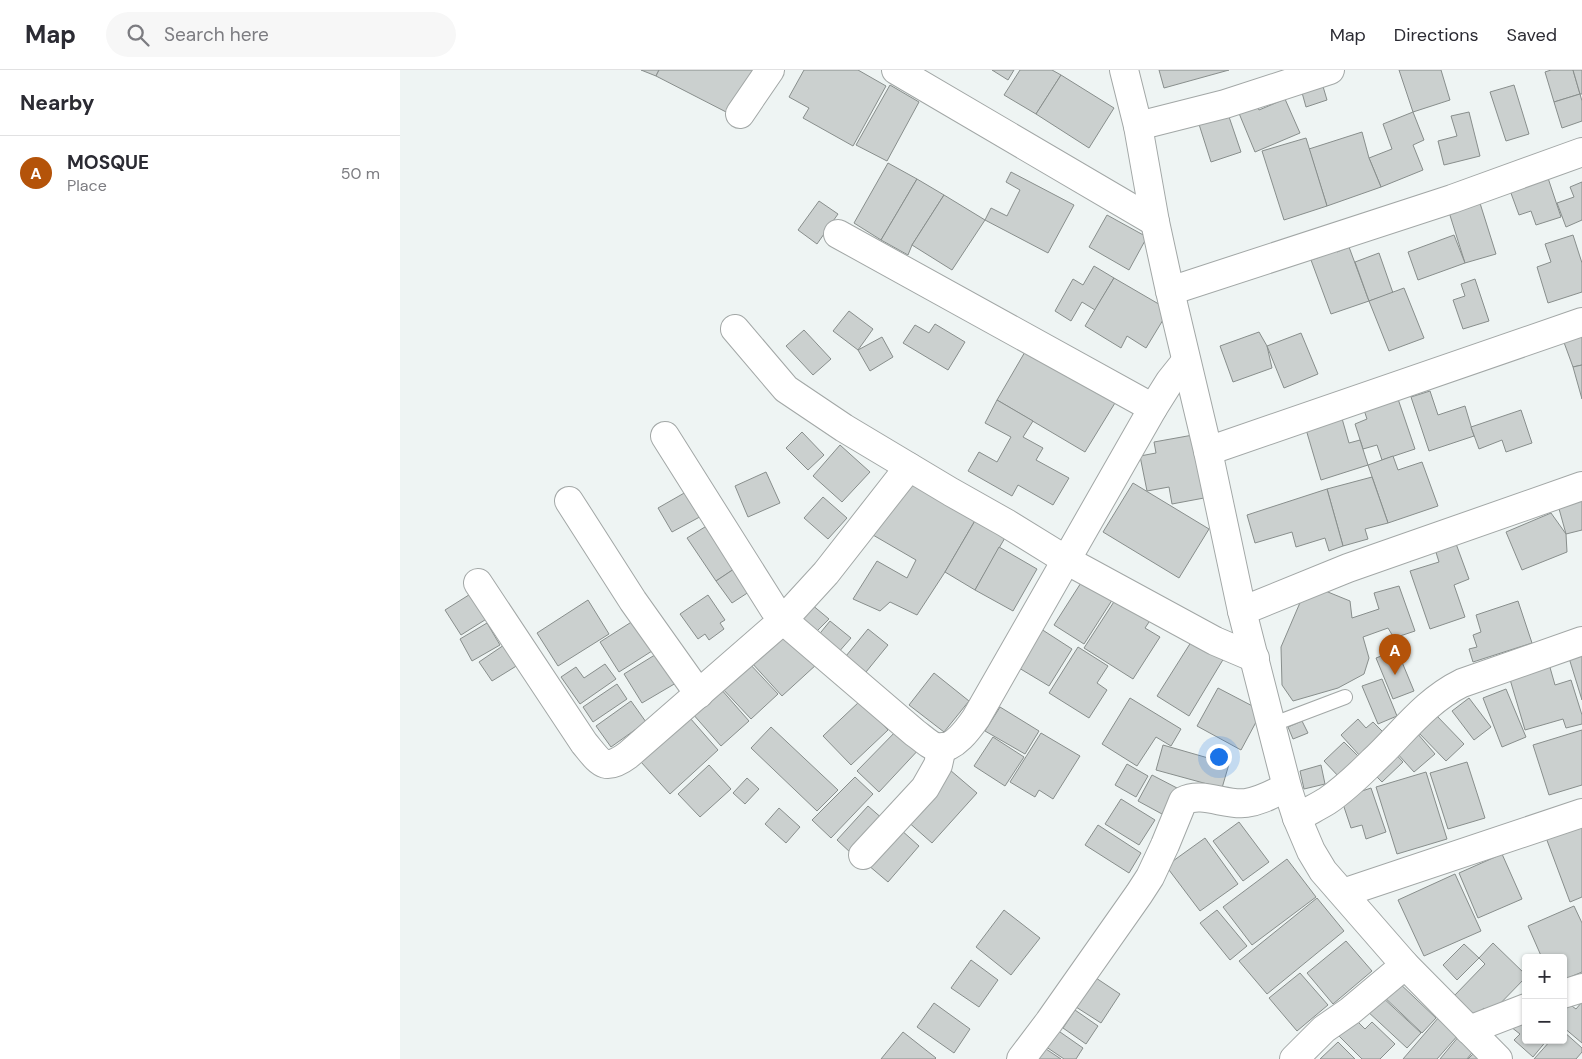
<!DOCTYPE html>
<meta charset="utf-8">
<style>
:root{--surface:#fff;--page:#f7f7f7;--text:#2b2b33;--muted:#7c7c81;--line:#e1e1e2;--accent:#b45309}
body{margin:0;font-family:"DM Sans",sans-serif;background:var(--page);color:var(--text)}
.controls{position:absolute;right:15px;bottom:15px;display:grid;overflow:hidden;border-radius:5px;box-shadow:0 1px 4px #0004}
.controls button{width:45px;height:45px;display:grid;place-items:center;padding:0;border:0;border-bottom:1px solid var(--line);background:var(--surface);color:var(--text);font:25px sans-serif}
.you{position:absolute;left:818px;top:686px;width:18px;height:18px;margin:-12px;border:4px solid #fff;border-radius:50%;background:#1a73e8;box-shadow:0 0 0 8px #1a73e833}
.badge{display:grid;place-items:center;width:32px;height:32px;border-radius:50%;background:var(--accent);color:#fff;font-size:16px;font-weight:700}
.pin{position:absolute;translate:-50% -41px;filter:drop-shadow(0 1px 2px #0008)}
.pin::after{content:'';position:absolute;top:26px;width:18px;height:15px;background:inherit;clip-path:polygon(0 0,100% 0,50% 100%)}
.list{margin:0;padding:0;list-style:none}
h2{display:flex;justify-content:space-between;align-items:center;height:65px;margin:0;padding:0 20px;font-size:21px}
h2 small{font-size:16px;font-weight:400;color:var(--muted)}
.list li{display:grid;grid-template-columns:32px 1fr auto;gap:15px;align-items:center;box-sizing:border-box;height:75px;padding:0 20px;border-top:1px solid var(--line)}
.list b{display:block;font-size:19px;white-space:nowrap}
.list p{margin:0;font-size:16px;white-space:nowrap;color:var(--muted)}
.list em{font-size:16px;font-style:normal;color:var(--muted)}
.icon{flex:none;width:28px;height:28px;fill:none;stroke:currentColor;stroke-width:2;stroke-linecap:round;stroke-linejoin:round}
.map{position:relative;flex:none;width:1182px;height:989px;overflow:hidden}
header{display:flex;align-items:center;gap:30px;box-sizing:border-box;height:70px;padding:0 25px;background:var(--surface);border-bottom:1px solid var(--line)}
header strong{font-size:24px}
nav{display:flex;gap:28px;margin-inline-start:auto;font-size:18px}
.search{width:350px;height:45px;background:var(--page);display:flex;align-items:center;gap:12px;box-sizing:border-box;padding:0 18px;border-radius:28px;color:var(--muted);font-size:19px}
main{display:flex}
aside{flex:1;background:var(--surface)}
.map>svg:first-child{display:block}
.building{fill:#cbd0cf;stroke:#888e8c}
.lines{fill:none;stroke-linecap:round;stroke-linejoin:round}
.service-casing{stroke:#a2a7a6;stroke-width:16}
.minor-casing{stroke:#a2a7a6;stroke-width:30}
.service{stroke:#fff;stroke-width:14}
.minor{stroke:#fff;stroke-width:28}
</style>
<header>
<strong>Map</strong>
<div class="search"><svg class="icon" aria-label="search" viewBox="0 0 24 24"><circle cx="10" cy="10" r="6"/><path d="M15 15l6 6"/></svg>Search here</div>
<nav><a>Map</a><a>Directions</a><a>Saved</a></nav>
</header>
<main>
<aside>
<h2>Nearby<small></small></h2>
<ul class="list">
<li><span class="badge">A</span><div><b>MOSQUE</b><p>Place</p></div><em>50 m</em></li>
</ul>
</aside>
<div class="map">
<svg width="1182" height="989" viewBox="0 0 1182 989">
<rect width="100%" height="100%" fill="#eef4f3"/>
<g class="building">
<path d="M241 0H259L256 6Z"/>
<path d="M259 0H353L330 44 256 6Z"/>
<path d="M404 0H458L486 16 453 76 403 48 409 38 389 27Z"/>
<path d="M592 0H614L608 10Z"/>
<path d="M620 0H652L661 5 636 44 604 25Z"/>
<path d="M759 0H829L764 18Z"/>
<path d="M999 0H1041L1050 30 1013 42Z"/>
<path d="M1151 0H1173L1180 24 1154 32 1145 2Z"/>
<path d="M1173 0H1182V24H1180Z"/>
<path d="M661 5 714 38 689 78 636 44Z"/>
<path d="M922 13 927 30 906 37 901 19Z"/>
<path d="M490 15 519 32 487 91 456 75Z"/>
<path d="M1114 15 1129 64 1106 71 1090 22Z"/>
<path d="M1180 24 1182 31V51L1162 58 1154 32Z"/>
<path d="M854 29 859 40 885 29 900 63 855 82 836 36Z"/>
<path d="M826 38 841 82 811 92 797 48Z"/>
<path d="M1013 42 1024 70 1013 75 1023 100 981 117 969 88 992 79 983 54Z"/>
<path d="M1069 42 1080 86 1044 95 1038 71 1057 66 1051 46Z"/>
<path d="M962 62 969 88 981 117 927 136 909 79Z"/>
<path d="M906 68 927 136 884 150 862 81Z"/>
<path d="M488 93 517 109 481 170 454 153Z"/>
<path d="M611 102 674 135 648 183 585 150 591 138 607 146 620 120 606 112Z"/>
<path d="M1146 102 1161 147 1136 155 1131 141 1119 145 1108 115Z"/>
<path d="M517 109 544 125 512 175 508 185 481 170Z"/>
<path d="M1182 112V150L1166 157 1157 133 1174 127 1170 117Z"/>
<path d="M544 125 585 150 552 200 512 175Z"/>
<path d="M1079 130 1096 184 1065 193 1048 139Z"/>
<path d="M419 131 438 144 417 174 398 160Z"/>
<path d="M707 145 747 167 729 200 689 177Z"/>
<path d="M1054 165 1065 193 1018 210 1008 182Z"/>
<path d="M1173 165 1182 193V222L1148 233 1137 197 1151 192 1145 174Z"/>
<path d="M933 170 937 182 949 177 969 231 931 244 911 190 920 187 916 176Z"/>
<path d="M979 183 993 223 969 231 955 192Z"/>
<path d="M694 196 714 208 695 240 682 232 671 251 655 241 673 209 683 215Z"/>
<path d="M714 208 769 240 746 278 727 266 721 278 685 256Z"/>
<path d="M1075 209 1089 251 1063 259 1053 230 1065 226 1061 214Z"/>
<path d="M1004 218 1024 268 989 281 969 231Z"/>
<path d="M449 241 473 259 458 280 433 261Z"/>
<path d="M535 254 565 272 548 300 503 273 515 255 529 263Z"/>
<path d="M404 260 431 289 413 305 386 276Z"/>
<path d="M1182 260V295L1173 297 1162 267Z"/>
<path d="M859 262 867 276 872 298 833 312 820 276Z"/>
<path d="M901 263 918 304 884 318 867 276Z"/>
<path d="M482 267 493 287 470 301 458 280Z"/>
<path d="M629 275 718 328 685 382 597 330Z"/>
<path d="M1182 295V329L1173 297Z"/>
<path d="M1030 321 1038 345 1065 336 1074 366 1029 381 1011 327Z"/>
<path d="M997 326 1015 379 982 390 977 375 963 379 955 354 967 349 963 337Z"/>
<path d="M597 330 633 351 623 367 643 378 636 390 669 408 653 435 618 415 612 426 568 401 579 382 597 392 611 367 585 353Z"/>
<path d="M1121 340 1132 373 1106 382 1102 370 1079 379 1071 357Z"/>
<path d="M941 345 949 373 960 370 968 395 921 410 905 356Z"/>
<path d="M402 362 424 385 408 400 386 378Z"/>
<path d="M793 365 804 428 772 434 769 417 747 421 740 386 756 383 754 372Z"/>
<path d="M440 375 470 402 442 432 413 406Z"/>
<path d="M993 386 998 400 1022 392 1038 436 988 453 968 395Z"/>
<path d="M366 402 380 433 348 447 335 416Z"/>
<path d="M513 407 576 449 545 502 517 545 490 532 480 541 453 529 477 491 507 508 516 490 473 465Z"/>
<path d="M972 407 988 453 965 459 968 469 943 476 927 419Z"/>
<path d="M733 413 809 459 779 508 703 462Z"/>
<path d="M293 418 307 443 272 462 258 438Z"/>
<path d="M927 419 943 476 929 481 925 468 896 477 892 462 855 473 847 445Z"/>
<path d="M423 427 447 448 428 469 404 448Z"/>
<path d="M1182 429V460L1166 464 1158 435Z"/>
<path d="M1151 443 1166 464 1167 482 1122 500 1106 462Z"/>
<path d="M576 449 606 466 575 520 545 502Z"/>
<path d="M313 452 340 495 316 511 287 468Z"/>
<path d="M1055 471 1069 509 1054 515 1065 547 1030 559 1010 501 1039 492 1035 479Z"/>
<path d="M599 477 637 499 613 541 575 520Z"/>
<path d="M340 495 355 518 332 533 316 511Z"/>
<path d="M686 505 716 524 684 574 654 555Z"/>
<path d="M999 516 1015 561 994 568 988 558 963 567 969 588 964 604 938 618 893 631 882 615 881 577 902 528 923 520 950 531 952 548 979 539 974 523Z"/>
<path d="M72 523 88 548 61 565 45 540Z"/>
<path d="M719 524 753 546 745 558 760 567 733 609 684 578Z"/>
<path d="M308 525 325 550 320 553 324 559 309 570 305 564 298 569 280 544Z"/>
<path d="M188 530 209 564 158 596 137 563Z"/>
<path d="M1118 531 1132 573 1073 592 1069 579 1077 577 1073 565 1081 562 1076 545Z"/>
<path d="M411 534 429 549 414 564 396 550Z"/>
<path d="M233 551 252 581 219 602 200 572Z"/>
<path d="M430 551 451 568 437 584 417 567Z"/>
<path d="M87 553 100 575 72 591 60 569Z"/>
<path d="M638 557 672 579 649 616 614 595Z"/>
<path d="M468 559 488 575 466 602 446 586Z"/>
<path d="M386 561 417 594 382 626 351 592Z"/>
<path d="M793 569 824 588 789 646 757 626Z"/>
<path d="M104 575 118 595 92 611 79 592Z"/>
<path d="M678 577 708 596 697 613 707 620 689 648 649 623Z"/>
<path d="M997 580 1014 621 993 629 976 588Z"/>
<path d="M258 583 276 613 242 633 224 604Z"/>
<path d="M1182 584V630L1169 588Z"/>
<path d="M348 592 378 624 351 649 321 617Z"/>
<path d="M205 594 216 609 180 634 161 607 176 597 184 608Z"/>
<path d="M1149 594 1155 615 1171 610 1182 645V654L1166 658 1163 649 1125 660 1109 606Z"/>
<path d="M534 603 569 631 544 662 509 635Z"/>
<path d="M982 609 997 646 978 654 962 616Z"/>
<path d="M217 614 227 629 193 652 183 637Z"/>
<path d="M320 618 349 651 321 676 292 643Z"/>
<path d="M818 618 862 641 841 680 797 656Z"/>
<path d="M1106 619 1126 667 1102 677 1083 628Z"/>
<path d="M730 628 781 659 771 676 756 667 737 696 702 674Z"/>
<path d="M1069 628 1091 657 1074 670 1052 641Z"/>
<path d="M231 631 246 652 211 677 196 656Z"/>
<path d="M460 631 488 660 451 695 423 666Z"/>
<path d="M600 637 639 661 625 684 585 661Z"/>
<path d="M1036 645 1064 674 1046 691 1018 662Z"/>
<path d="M290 648 318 680 270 724 241 692Z"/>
<path d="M958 649 966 658 973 652 985 664 960 686 941 665Z"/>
<path d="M902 651 908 663 893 669 888 657Z"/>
<path d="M501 656 522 676 479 722 457 701Z"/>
<path d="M371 657 438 720 417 741 351 678Z"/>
<path d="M1182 660V715L1149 725 1133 675Z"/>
<path d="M641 663 680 686 653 729 639 720 635 727 610 712Z"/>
<path d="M1017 663 1035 684 1014 702 996 682Z"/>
<path d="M593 667 624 687 605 716 574 696Z"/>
<path d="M944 672 960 688 940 708 924 691Z"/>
<path d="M763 675 829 694 822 718 756 700Z"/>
<path d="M992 680 1003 692 982 712 970 700Z"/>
<path d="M1067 692 1085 748 1048 759 1030 703Z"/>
<path d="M727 694 748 706 736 727 715 715Z"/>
<path d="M309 695 331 719 300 747 278 724Z"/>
<path d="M921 695 925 714 904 719 900 701Z"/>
<path d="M550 700 577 723 532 773 506 750Z"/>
<path d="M1026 702 1047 769 997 784 976 717Z"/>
<path d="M752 705 777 718 762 744 738 731Z"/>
<path d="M455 707 473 724 431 768 412 750Z"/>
<path d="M347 708 359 719 345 734 333 723Z"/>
<path d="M971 718 986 762 966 769 962 755 951 758 941 728Z"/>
<path d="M721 729 755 750 739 775 705 754Z"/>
<path d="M468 736 484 750 452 784 437 770Z"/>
<path d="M379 738 400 757 386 773 365 754Z"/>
<path d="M1182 751V827L1170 832 1145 765Z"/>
<path d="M839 752 869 792 843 811 813 771Z"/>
<path d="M698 755 741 783 729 803 685 775Z"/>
<path d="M500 759 519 776 488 812 468 795Z"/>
<path d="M805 768 838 814 800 841 766 796Z"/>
<path d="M1102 784 1122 829 1078 848 1059 803Z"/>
<path d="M887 789 916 827 852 875 823 837Z"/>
<path d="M1055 804 1081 861 1024 886 998 830Z"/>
<path d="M917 828 944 861 867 924 839 891Z"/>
<path d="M1174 836 1182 853V902L1163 910V888H1142L1128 856Z"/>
<path d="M604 840 640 868 611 905 576 877Z"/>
<path d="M817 840 847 876 830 890 800 853Z"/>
<path d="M946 871 972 901 933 934 907 903Z"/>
<path d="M1093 873 1126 905V907L1090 944 1084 938 1075 946 1054 926 1085 894 1079 888Z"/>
<path d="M1064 874 1079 888 1057 910 1043 895Z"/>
<path d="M571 890 598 910 579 937 551 918Z"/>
<path d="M900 903 928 935 897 961 869 928Z"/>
<path d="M696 908 720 924 701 953 676 937Z"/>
<path d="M995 909 1036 948 1022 963 981 924Z"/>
<path d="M980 925 1021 963 1007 978 966 940Z"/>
<path d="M1182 932V973L1163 957V940L1169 934 1176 939Z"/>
<path d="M534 933 570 959 554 983 517 957Z"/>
<path d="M675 940 698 956 686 974 663 958Z"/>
<path d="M1039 947 1059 964 1037 989H1003Z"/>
<path d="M954 948 965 959 972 952 995 974 980 989H962L938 965Z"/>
<path d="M1126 952V970H1147L1133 987 1114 970 1120 964 1111 957Z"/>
<path d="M650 955 683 978 676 989H664L639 972Z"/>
<path d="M1163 961 1182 978V982L1176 989H1134L1151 970H1163Z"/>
<path d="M503 962 536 988 535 989H481Z"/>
<path d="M1059 966 1075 979 1067 989H1040Z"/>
<path d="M938 972 955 989H920Z"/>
<path d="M637 973 661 989H626Z"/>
<path d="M1075 982 1083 989H1068Z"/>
</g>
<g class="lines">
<g class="service-casing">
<path id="service" d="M871 655 945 627"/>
</g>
<g class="minor-casing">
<g id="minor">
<path d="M496 0 755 152"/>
<path d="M724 0 738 56 755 152 770 221 808 381 842 541 887 717 897 748 911 781 923 801 1005 895 1098 989"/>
<path d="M340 44 370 0"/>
<path d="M738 56 825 34 930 0"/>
<path d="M438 164 753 338"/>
<path d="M770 221 1052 129 1182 82"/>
<path d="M335 259 386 319 444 358 551 422 606 453 666 490 815 571 855 588"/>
<path d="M265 366 374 539 383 550 515 663C521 667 531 677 539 678 554 679 569 658 576 648L753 338 770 311 786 291"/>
<path d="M808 381 1182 252"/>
<path d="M169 431 233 531 299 624"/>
<path d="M78 513 184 673C200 692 204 703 228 685L383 550 426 503 509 397"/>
<path d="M842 541 948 498 1182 416"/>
<path d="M897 748C907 742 917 737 927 731 943 720 959 705 973 691 1002 664 1025 631 1062 613L1182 571"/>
<path d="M463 785 525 718 538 695 542 677"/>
<path d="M943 823 1182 743"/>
<path d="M1163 924 1182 918"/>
<path d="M1069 960 1126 938"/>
<path d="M621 989 649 952 739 824 750 807 765 775 783 731C802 721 826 736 846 733 861 731 874 723 887 717"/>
<path d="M894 989 924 959 950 941 1005 895"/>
</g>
</g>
<use href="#service" class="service"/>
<use href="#minor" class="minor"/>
</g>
</svg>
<div class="controls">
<button>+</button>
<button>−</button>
</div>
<div class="you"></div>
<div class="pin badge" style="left:995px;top:605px">A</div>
</div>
</main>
